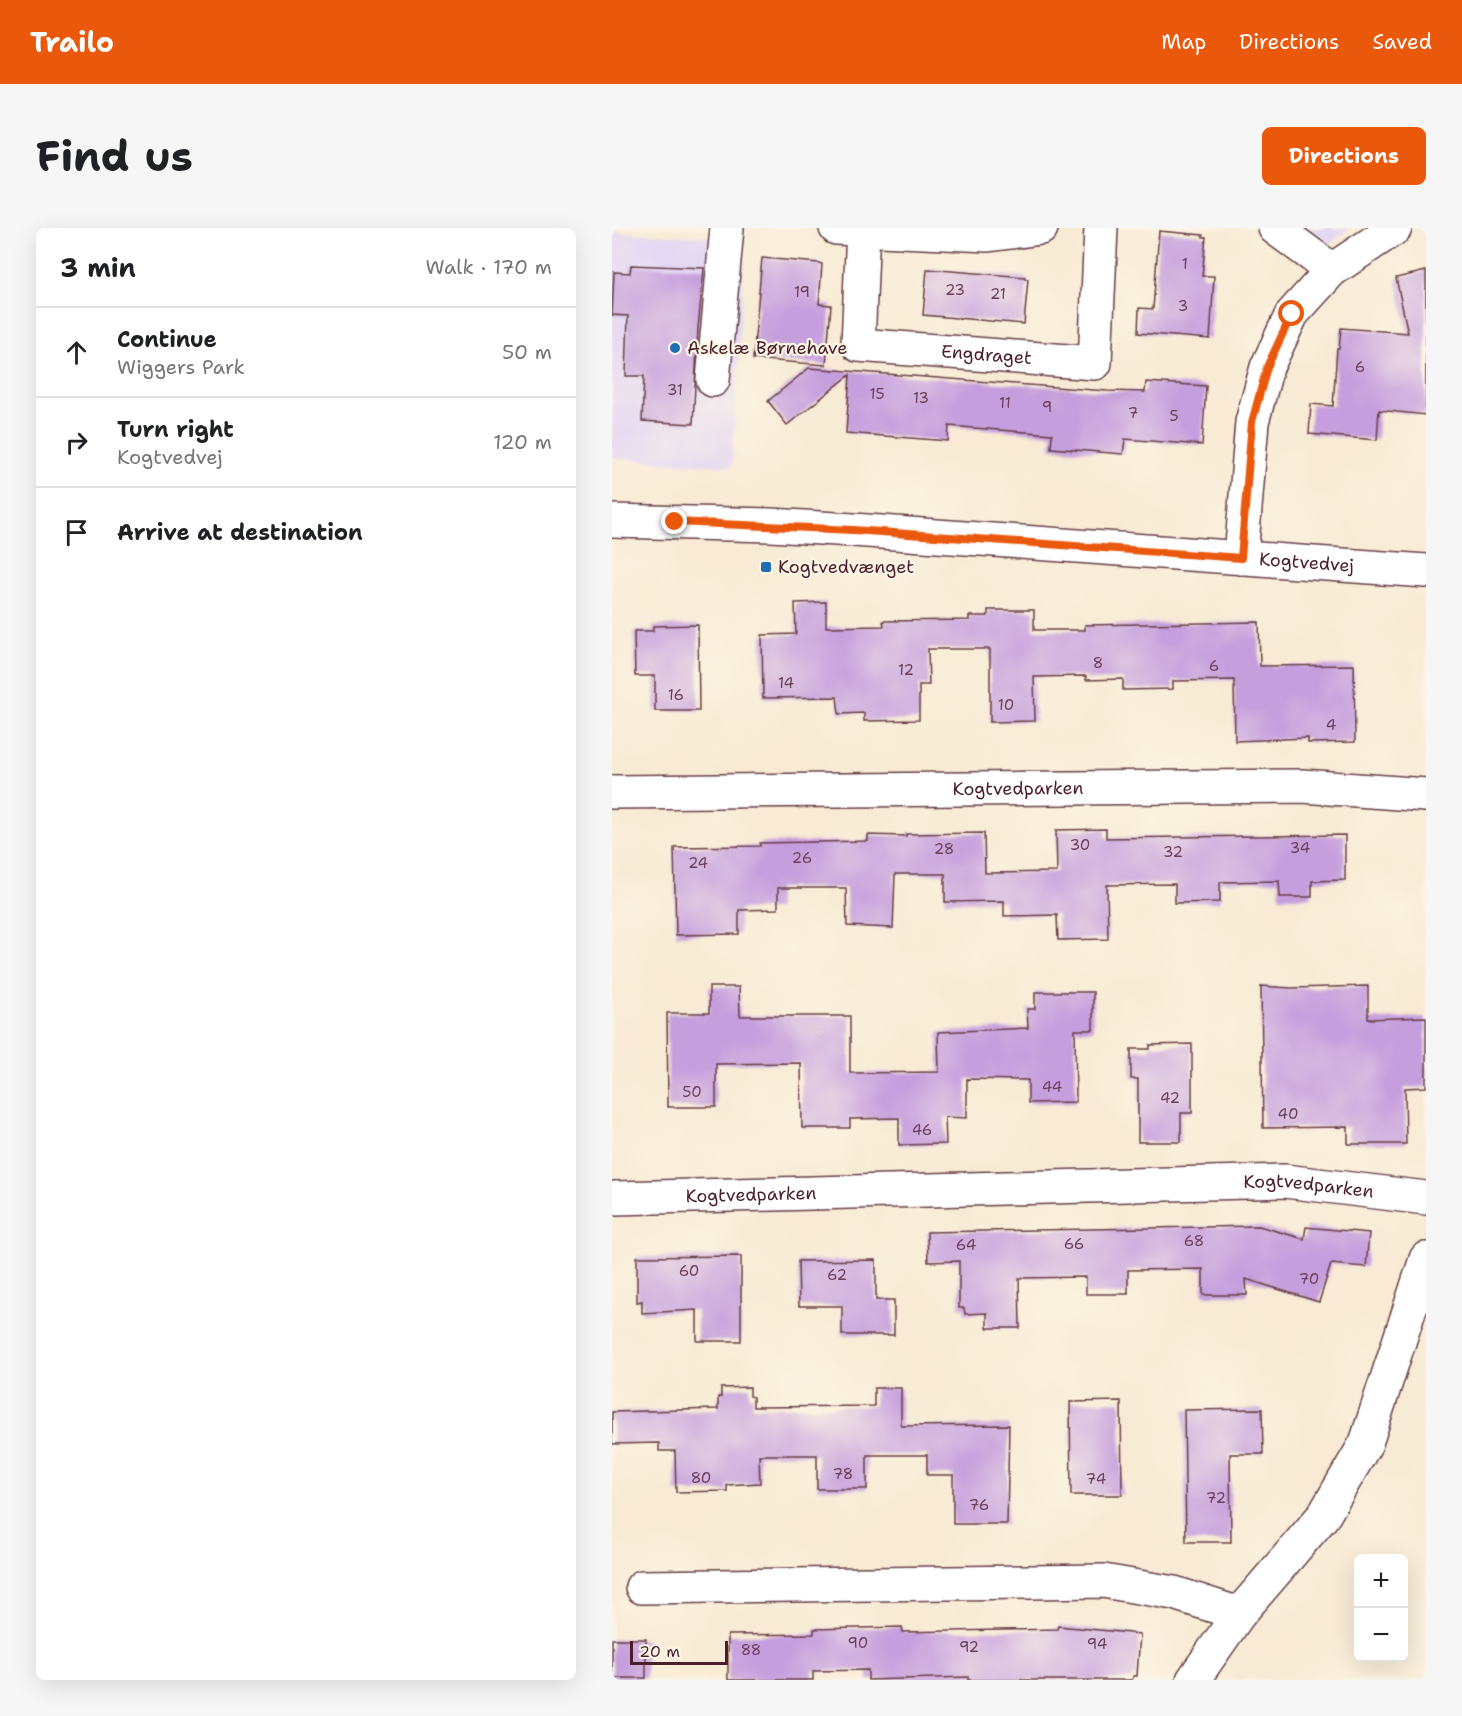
<!DOCTYPE html>
<meta charset="utf-8">
<style>
:root{--surface:#fff;--page:#f6f6f6;--text:#202124;--muted:#757577;--line:#e0e0e0;--accent:#ea580c}
body{margin:0;font-family:"Shantell Sans",sans-serif;background:var(--page);color:var(--text)}
.controls{position:absolute;right:18px;bottom:18px;display:grid;overflow:hidden;border-radius:9px;box-shadow:0 6px 24px #0002}
.controls button{width:54px;height:54px;display:grid;place-items:center;padding:0;border:0;border-bottom:2px solid var(--line);background:var(--surface);color:var(--text);font:30px sans-serif}
.scale{position:absolute;left:18px;bottom:15px;width:98px;box-sizing:border-box;padding-left:6px;border:3px solid #4a1f2b;border-top:0;font-size:16px;line-height:21px;white-space:nowrap;color:#4a1f2b;-webkit-text-stroke:4px #fcf5e5;paint-order:stroke}
.stop{position:absolute;width:18px;height:18px;margin:-14px;border:4px solid #ea580c;border-radius:50%;background:#fff}
.stop.end{background:#ea580c;border-color:#fff;box-shadow:0 2px 6px #0008}
.list{margin:0;padding:0;list-style:none}
h2{display:flex;justify-content:space-between;align-items:center;height:78px;margin:0;padding:0 24px;font-size:26px}
h2 small{font-size:20px;font-weight:400;color:var(--muted)}
.list li{display:grid;grid-template-columns:39px 1fr auto;gap:18px;align-items:center;box-sizing:border-box;height:90px;padding:0 24px;border-top:2px solid var(--line)}
.list b{display:block;font-size:22px;white-space:nowrap}
.list p{margin:0;font-size:20px;white-space:nowrap;color:var(--muted)}
.list em{font-size:20px;font-style:normal;color:var(--muted)}
.icon{flex:none;width:33px;height:33px;fill:none;stroke:currentColor;stroke-width:2;stroke-linecap:round;stroke-linejoin:round}
.map{position:relative;flex:none;width:814px;height:1452px;overflow:hidden;border-radius:9px}
header{display:flex;align-items:center;gap:36px;box-sizing:border-box;height:84px;padding:0 30px;background:var(--accent);color:#fff}
header strong{font-size:28px}
nav{display:flex;gap:33px;margin-inline-start:auto;font-size:21px}
.intro{display:flex;align-items:center;justify-content:space-between;box-sizing:border-box;height:144px;padding:0 36px}
h1{margin:0;font-size:42px}
.button{padding:15px 27px;border-radius:9px;background:var(--accent);color:#fff;font-size:21px;font-weight:700}
main{display:flex;gap:36px;padding:0 36px}
aside{flex:1;background:var(--surface);border-radius:9px;box-shadow:0 6px 24px #0002}
.map>svg:first-child{display:block}
.built{fill:#e1d4f4}
.building{fill:#c59fdd}
.lines{fill:none;stroke-linecap:round;stroke-linejoin:round}
.minor-casing{stroke:#643d44;stroke-width:36}
.minor{stroke:#fff;stroke-width:33}
.route{stroke:#ea580c;stroke-width:8}
.poi-dot{fill:#1f6fb2;stroke:#fcf5e5;stroke-width:2}
.labels{text-anchor:middle;dominant-baseline:central;stroke-width:4.5;stroke-linejoin:round;paint-order:stroke}
.number-label{font-size:15px;fill:#693f58}
.poi-label{font-size:18px;fill:#4a1f2b;stroke:#fcf5e5;text-anchor:start}
.street-label{font-size:18px;fill:#4a1f2b;stroke:#fcf5e5}
</style>
<header>
<strong>Trailo</strong>
<nav><a>Map</a><a>Directions</a><a>Saved</a></nav>
</header>
<div class="intro"><h1>Find us</h1><a class="button">Directions</a></div>
<main>
<aside>
<h2>3 min<small>Walk · 170 m</small></h2>
<ul class="list">
<li><svg class="icon" aria-label="ahead" viewBox="0 0 24 24"><path d="M12 20V5M6 11l6-6 6 6"/></svg><div><b>Continue</b><p>Wiggers Park</p></div><em>50 m</em></li>
<li><svg class="icon" aria-label="right" viewBox="0 0 24 24"><path d="M7 20v-9h11M14 6l5 5-5 5"/></svg><div><b>Turn right</b><p>Kogtvedvej</p></div><em>120 m</em></li>
<li><svg class="icon" aria-label="arrive" viewBox="0 0 24 24"><path d="M6 21V4h12l-3 4 3 4H6"/></svg><div><b>Arrive at destination</b></div></li>
</ul>
</aside>
<div class="map">
<svg width="814" height="1452" viewBox="0 0 814 1452">
<rect width="100%" height="100%" fill="#fcf5e5"/>
<filter id="ink" filterUnits="userSpaceOnUse"><feTurbulence type="fractalNoise" baseFrequency=".0167" numOctaves="2"/><feDisplacementMap in="SourceGraphic" scale="12" xChannelSelector="R" yChannelSelector="G"/><feConvolveMatrix kernelMatrix="1 2 1 2 8 2 1 2 1" color-interpolation-filters="sRGB"/></filter>
<filter id="wash" filterUnits="userSpaceOnUse"><feTurbulence type="fractalNoise" baseFrequency=".008" numOctaves="4" result="noise"/><feDisplacementMap in="SourceGraphic" scale="24" xChannelSelector="R" yChannelSelector="G"/><feGaussianBlur stdDeviation="1.35" result="paint"/><feColorMatrix in="noise" values="0 0 0 0 0 0 0 0 0 0 0 0 0 0 0 0 0 1.4 0 .05"/><feComposite in="paint" operator="in"/></filter>
<g filter="url(#wash)">
<rect width="100%" height="100%" fill="#f8ead4"/>
<g class="built">
<path d="M686 0H737L715 18Z"/>
<path d="M0 4 133 11 120 239 0 230Z"/>
</g>
<g id="blocks">
<g class="building">
<path d="M547 3 591 7V9H594L590 48H602L598 111 526 105 527 80 541 81Z"/>
<path d="M150 30 207 35 210 36 207 76 219 77 214 137 141 131Z"/>
<path d="M19 37 92 40 86 100 81 196 30 193 32 148H14L16 88 0 87 2 44 18 45Z"/>
<path d="M315 41 413 49V51H416L412 96 311 87Z"/>
<path d="M814 43V187L767 182 765 212 697 206 699 176 721 178 725 121H727L729 100 796 105 784 50Z"/>
<path d="M197 140 495 163 533 164 534 154 594 158 590 217 513 211 511 226 439 220 440 206 337 198 336 213 234 205 238 147 175 197 156 173Z"/>
<path d="M214 374V399L272 398 271 393 357 392V388H376V382H422V402H473V397L647 394 648 438 742 437 743 514 696 515V510L623 513 622 452 561 453V461L511 462V451L474 452V448L422 449 423 493 378 494V421H316L317 457H307V492L252 493V485L227 486 225 469 151 470 150 407 184 406 183 375Z"/>
<path d="M86 397 87 483H43V448H23L22 403H41V398Z"/>
<path d="M494 601V610L733 607V652L700 653V669H668L667 653 608 654V674L563 675V656L495 657 496 711 446 712 445 687 392 688V673L333 674V646H283L281 700 235 698 234 660H166V681L127 682V706L64 707 62 619 148 618V615L256 613V607L294 608V606L372 605 373 645 445 644 444 602Z"/>
<path d="M649 758 679 760 756 758V791L814 789V859L793 860 794 916H736V899L651 900Z"/>
<path d="M97 759H127L128 788H238V845L327 844 326 804 416 800 415 781H423V764H481V802H463L464 874 416 875V852L355 851V890L333 889 334 916 287 917V890L238 891V900H190L189 835 104 836V879H56L55 785H97Z"/>
<path d="M580 816V885H569V914H526V851H519V821H538V817Z"/>
<path d="M647 998 692 1011 694 999 757 1005 754 1039 719 1036 707 1074 634 1051 635 1067H591V1041L516 1042V1066H474V1049L407 1050 408 1100H375V1085L353 1086 352 1080H347V1033L316 1034 315 1004Z"/>
<path d="M129 1028V1113H85V1082L30 1085V1073L25 1074V1029Z"/>
<path d="M264 1032V1072H282V1107H230V1078H187L186 1033Z"/>
<path d="M138 1159V1168L141 1169V1179L262 1178V1160H289V1198L397 1197 395 1296H341V1247H315V1227H255V1261H205V1227H147L148 1255 115 1257V1263L64 1264 63 1223H47V1215L0 1216V1184L106 1181V1169H109V1160Z"/>
<path d="M509 1173 510 1267H459L458 1174Z"/>
<path d="M650 1181 651 1226H618L619 1314H574L572 1182Z"/>
<path d="M446 1398 528 1406 525 1448H521L520 1452H356V1449L256 1452V1442L201 1443V1452H116V1407L202 1406V1401L290 1399 291 1404 445 1401Z"/>
<rect x="0" y="1411" width="34" height="39"/>
</g>
</g>
</g>
<g filter="url(#ink)">
<use href="#blocks" fill-opacity="0" stroke="#643d44" stroke-width="1.5"/>
<g class="lines">
<g class="minor-casing">
<g id="minor">
<path d="M224 0 376 7 429 0"/>
<path id="s1" d="M251 0 246 117 483 135 489 0"/>
<path d="M663 0 720 42"/>
<path d="M101 152 115 0"/>
<path id="s2" d="M0 293 159 297 241 302 814 343"/>
<path d="M629 330 640 194 655 139 680 86 720 42 783 0"/>
<path id="s3" d="M0 564 690 558 814 567"/>
<path id="s4" d="M3 970 673 953 814 970"/>
<path d="M30 1359 491 1353 562 1365 627 1386"/>
<path d="M581 1452 627 1386 712 1287 754 1215 814 1031"/>
</g>
</g>
<use href="#minor" class="minor"/>
</g>
</g>
<g class="lines" filter="url(#ink)">
<path class="route" d="M63 294 241 302 629 330 640 194 655 139 680 86"/>
</g>
<g class="poi-dot">
<circle cx="63" cy="120" r="6"/>
<rect x="148" y="333" width="12" height="12" rx="3"/>
</g>
<g class="labels">
<g class="number-label">
<text x="573" y="36">1</text>
<text x="343" y="62">23</text>
<text x="190" y="64">19</text>
<text x="386" y="66">21</text>
<text x="571" y="78">3</text>
<text x="748" y="139">6</text>
<text x="63" y="162">31</text>
<text x="265" y="166">15</text>
<text x="309" y="170">13</text>
<text x="393" y="175">11</text>
<text x="435" y="179">9</text>
<text x="521" y="185">7</text>
<text x="562" y="188">5</text>
<text x="486" y="435">8</text>
<text x="602" y="438">6</text>
<text x="294" y="442">12</text>
<text x="174" y="455">14</text>
<text x="64" y="467">16</text>
<text x="394" y="477">10</text>
<text x="719" y="497">4</text>
<text x="468" y="617">30</text>
<text x="688" y="620">34</text>
<text x="332" y="621">28</text>
<text x="561" y="624">32</text>
<text x="190" y="630">26</text>
<text x="86" y="635">24</text>
<text x="440" y="859">44</text>
<text x="80" y="864">50</text>
<text x="558" y="870">42</text>
<text x="676" y="886">40</text>
<text x="310" y="902">46</text>
<text x="582" y="1013">68</text>
<text x="462" y="1016">66</text>
<text x="354" y="1017">64</text>
<text x="77" y="1043">60</text>
<text x="225" y="1047">62</text>
<text x="697" y="1051">70</text>
<text x="231" y="1246">78</text>
<text x="89" y="1250">80</text>
<text x="484" y="1251">74</text>
<text x="604" y="1270">72</text>
<text x="367" y="1277">76</text>
<text x="246" y="1415">90</text>
<text x="485" y="1416">94</text>
<text x="357" y="1419">92</text>
<text x="139" y="1422">88</text>
</g>
<g class="poi-label">
<text x="75" y="120">Askelæ Børnehave</text>
<text x="166" y="339">Kogtvedvænget</text>
</g>
<g class="street-label">
<text stroke="none"><textPath href="#s1" startOffset="246">Engdraget</textPath></text>
<text stroke="none"><textPath href="#s2" startOffset="696">Kogtvedvej</textPath></text>
<text stroke="none"><textPath href="#s3" startOffset="406">Kogtvedparken</textPath></text>
<text stroke="none"><textPath href="#s4" startOffset="694">Kogtvedparken</textPath></text>
<text stroke="none"><textPath href="#s4" startOffset="136">Kogtvedparken</textPath></text>
</g>
</g>
</svg>
<div class="controls">
<button>+</button>
<button>−</button>
</div>
<div class="scale">20 m</div>
<div class="stop" style="left:680px;top:86px"></div>
<div class="stop end" style="left:63px;top:294px"></div>
</div>
</main>
